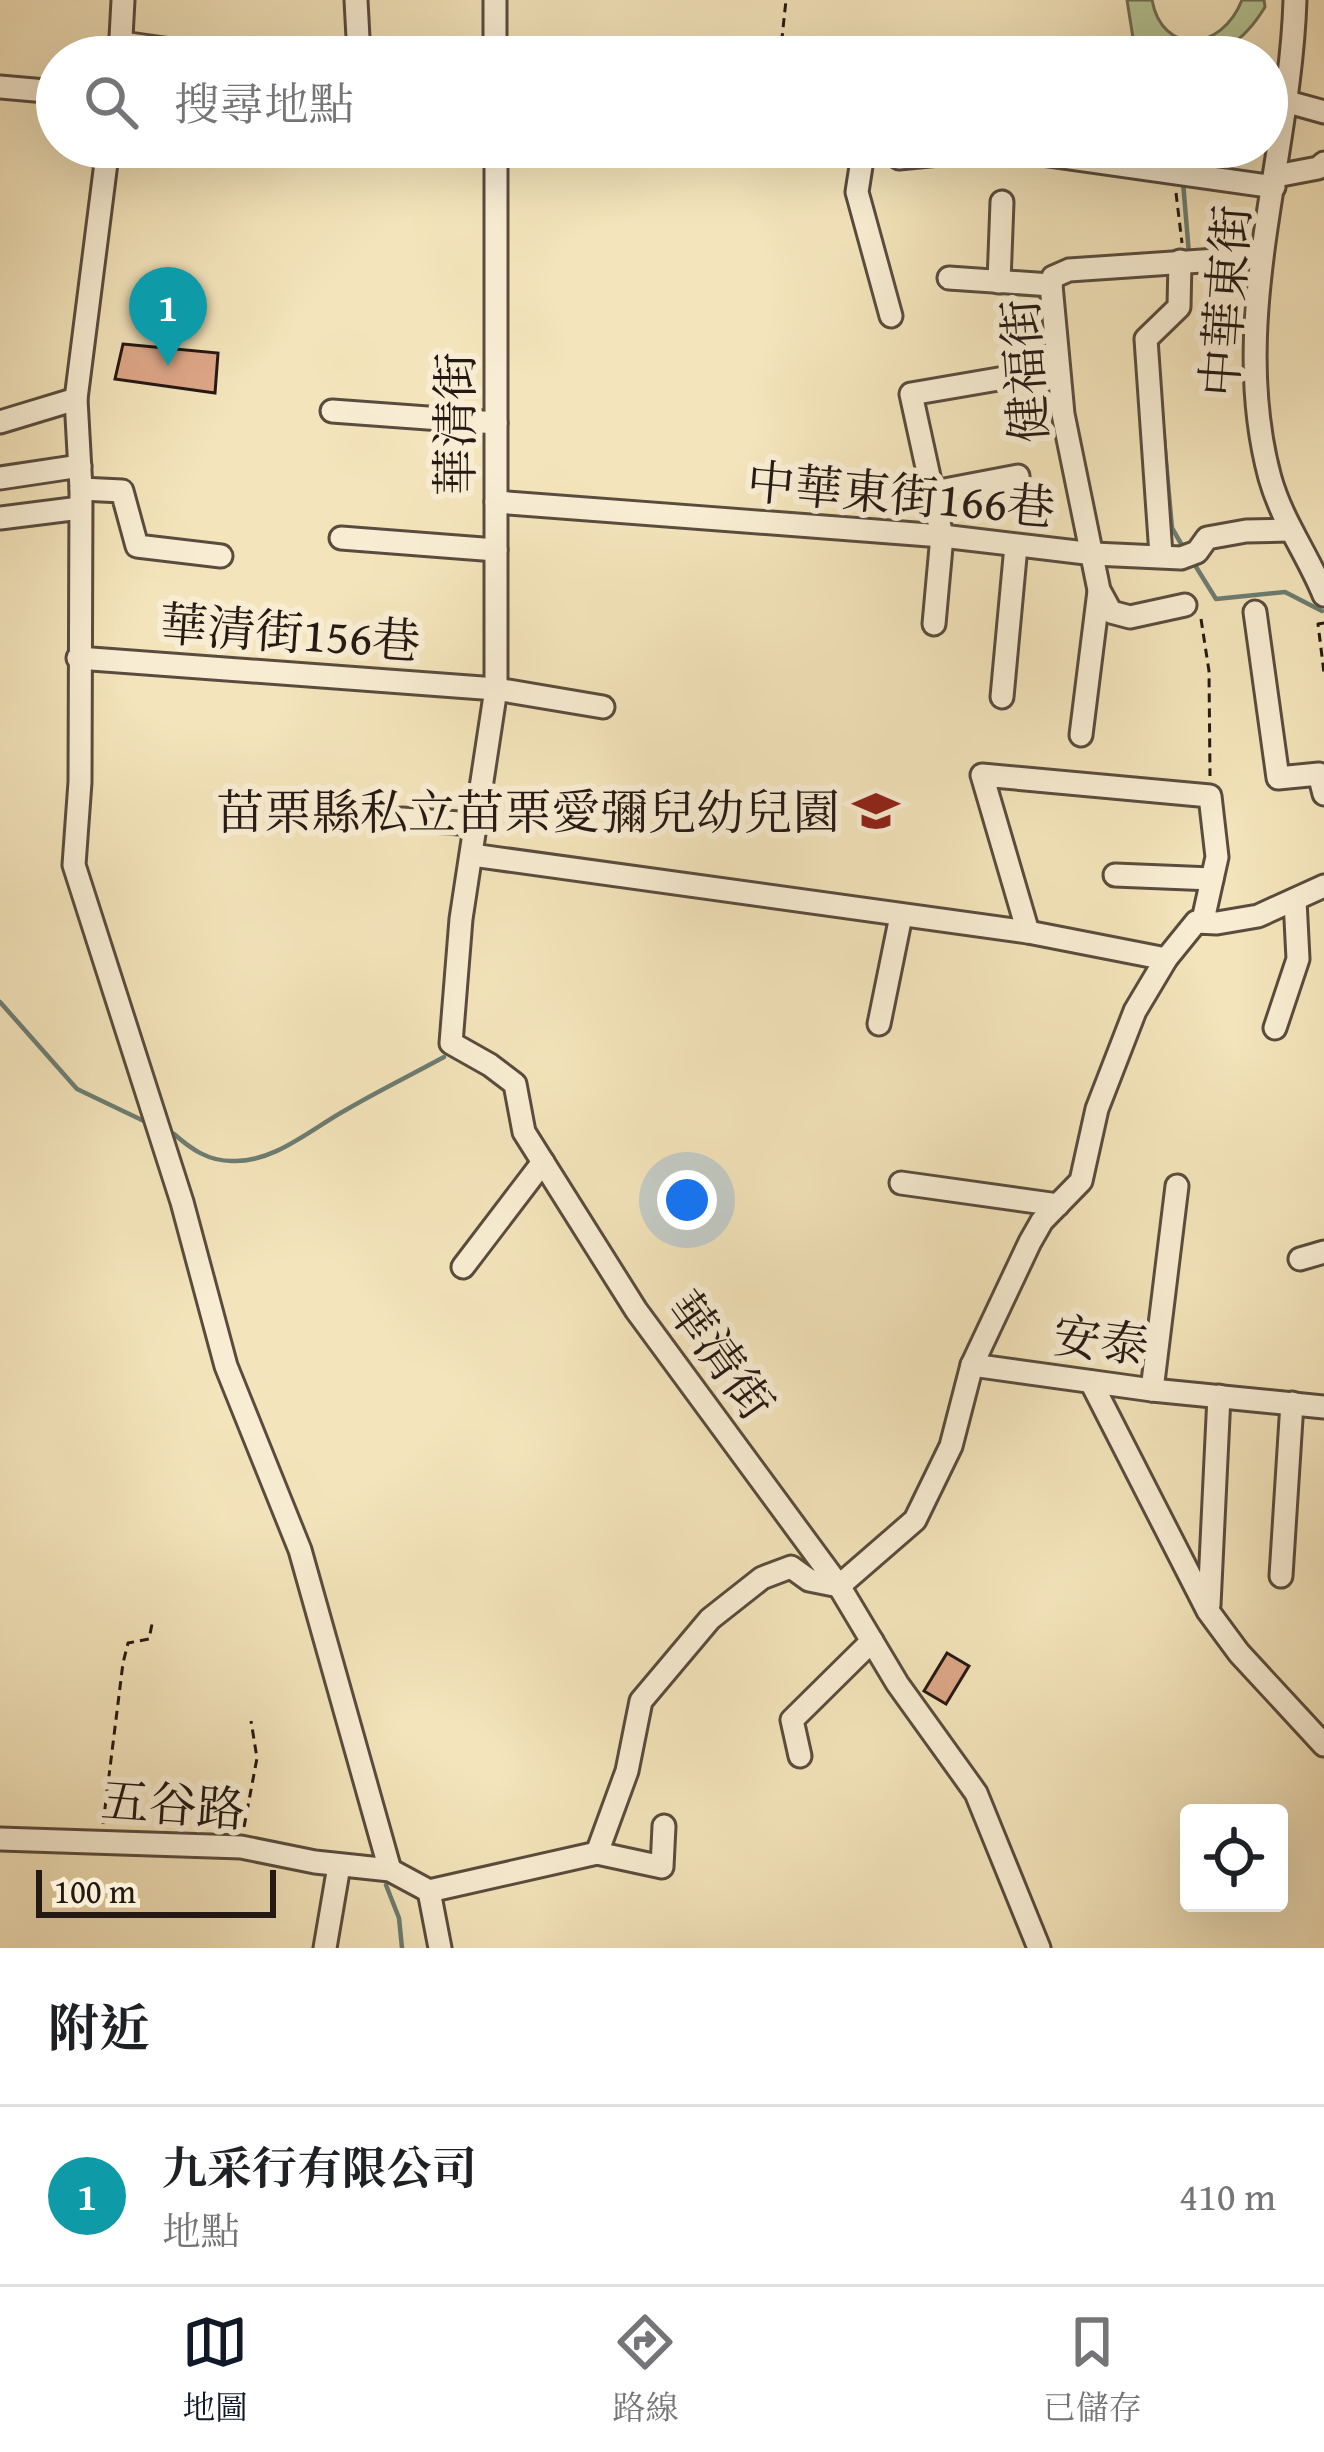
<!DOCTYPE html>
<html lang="zh-TW">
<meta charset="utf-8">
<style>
:root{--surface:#fff;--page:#f6f6f6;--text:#202124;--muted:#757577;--line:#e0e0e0;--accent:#111827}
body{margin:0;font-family:"Gentium Book Plus","Noto Serif TC",serif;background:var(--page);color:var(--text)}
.controls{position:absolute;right:36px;bottom:36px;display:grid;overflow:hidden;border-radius:12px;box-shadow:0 12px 48px #0002}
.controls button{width:108px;height:108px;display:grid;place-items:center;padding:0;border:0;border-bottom:3px solid var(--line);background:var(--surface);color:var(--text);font:60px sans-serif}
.scale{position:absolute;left:36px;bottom:30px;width:240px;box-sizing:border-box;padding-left:12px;border:6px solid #251914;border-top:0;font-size:33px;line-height:42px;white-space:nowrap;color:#251914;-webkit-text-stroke:9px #f8edd3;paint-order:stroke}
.you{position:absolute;left:687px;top:1200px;width:42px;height:42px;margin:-30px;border:9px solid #fff;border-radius:50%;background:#1a73e8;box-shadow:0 0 0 18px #1a73e833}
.badge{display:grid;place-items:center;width:78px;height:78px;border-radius:50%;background:var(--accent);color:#fff;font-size:39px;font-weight:700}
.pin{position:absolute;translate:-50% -99px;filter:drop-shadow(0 3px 6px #0008)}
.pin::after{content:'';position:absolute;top:63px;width:42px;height:36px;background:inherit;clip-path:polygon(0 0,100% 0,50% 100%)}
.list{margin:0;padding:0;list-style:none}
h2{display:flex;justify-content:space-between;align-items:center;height:156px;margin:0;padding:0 48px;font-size:51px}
h2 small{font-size:39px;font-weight:400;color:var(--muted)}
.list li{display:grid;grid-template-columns:78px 1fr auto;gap:36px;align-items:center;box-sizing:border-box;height:180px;padding:0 48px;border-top:3px solid var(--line)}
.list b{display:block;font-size:45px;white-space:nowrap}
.list p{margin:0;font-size:39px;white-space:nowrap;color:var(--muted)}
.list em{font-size:39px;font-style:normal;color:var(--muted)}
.icon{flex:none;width:66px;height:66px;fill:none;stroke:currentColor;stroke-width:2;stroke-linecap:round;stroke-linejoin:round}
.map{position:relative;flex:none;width:1324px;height:1948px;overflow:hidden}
.search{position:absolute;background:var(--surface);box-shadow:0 12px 48px #0002;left:36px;right:36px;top:36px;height:132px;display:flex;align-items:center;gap:30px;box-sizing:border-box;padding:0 42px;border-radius:66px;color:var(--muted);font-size:45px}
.sheet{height:336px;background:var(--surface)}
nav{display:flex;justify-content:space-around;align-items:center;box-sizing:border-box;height:168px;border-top:3px solid var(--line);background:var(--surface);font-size:33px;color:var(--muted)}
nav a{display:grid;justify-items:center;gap:6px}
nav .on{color:var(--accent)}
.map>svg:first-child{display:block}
.pitch{fill:#b6c594;stroke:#6e6f54;stroke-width:3}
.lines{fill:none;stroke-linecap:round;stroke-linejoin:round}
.stream{stroke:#6c7d72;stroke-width:4.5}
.building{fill:#dda788;stroke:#251914;stroke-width:3}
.minor-casing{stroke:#594c3e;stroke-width:27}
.path{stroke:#251914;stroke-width:3;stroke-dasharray:9 6;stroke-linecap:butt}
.minor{stroke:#f8edd3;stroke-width:21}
.labels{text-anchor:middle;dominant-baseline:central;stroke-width:12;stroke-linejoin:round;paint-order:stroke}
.street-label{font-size:48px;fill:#251914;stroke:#f8edd3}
.poi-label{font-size:48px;fill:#251914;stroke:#f8edd3;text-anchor:end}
</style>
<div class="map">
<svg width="1324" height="1948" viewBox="0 0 1324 1948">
<rect width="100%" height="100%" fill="#f4e4bb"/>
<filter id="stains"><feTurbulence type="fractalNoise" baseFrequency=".00167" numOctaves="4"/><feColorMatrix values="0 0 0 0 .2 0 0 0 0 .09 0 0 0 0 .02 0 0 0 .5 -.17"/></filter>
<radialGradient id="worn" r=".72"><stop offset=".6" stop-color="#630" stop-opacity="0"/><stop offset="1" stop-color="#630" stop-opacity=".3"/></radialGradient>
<path class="pitch" d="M1127 0H1152C1162 55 1221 53 1242 0H1264L1265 7C1243 43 1221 57 1178 57L1163 45 1164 57H1136Z"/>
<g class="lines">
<g class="stream">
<path d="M1183 182 1189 254"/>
<path d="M1161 406 1172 528 1183 547"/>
<path d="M1193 562 1216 599 1285 592 1322 611"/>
<path d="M0 1002 77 1089 146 1122"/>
<path d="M174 1134C191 1149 208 1161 232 1161 273 1163 310 1130 344 1111 376 1092 411 1075 444 1057"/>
<path d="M386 1885 399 1918 402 1948"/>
</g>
</g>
<g class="building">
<path d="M123 344 218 353 215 393 115 379Z"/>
<path d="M947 1653 969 1666 946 1704 924 1691Z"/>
</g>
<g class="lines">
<g class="minor-casing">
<g id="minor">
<path d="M356 0 359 57"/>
<path d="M495 0V57"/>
<path d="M1295 0C1290 159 1227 319 1270 478 1282 521 1308 555 1324 595"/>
<path d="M122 43 221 57"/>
<path d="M120 56 123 0"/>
<path d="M0 87 57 92"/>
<path d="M1288 102 1324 112"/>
<path d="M108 147 76 399 81 489 80 782 74 865 182 1202 226 1366 300 1550 390 1870"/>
<path d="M496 147V689L461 919 451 1043 490 1065 515 1084 524 1132 636 1310 839 1586 897 1683 976 1793 1039 1948"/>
<path d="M864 147 857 192 891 316"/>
<path d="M885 147 899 158 1000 148 1274 187"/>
<path d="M1276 176 1318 168 1324 163"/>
<path d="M949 278 1051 285"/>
<path d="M999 282 1002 202"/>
<path d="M332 411 496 423"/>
<path d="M0 422 76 399"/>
<path d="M0 478 80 466"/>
<path d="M81 489 122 491 137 546 221 556"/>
<path d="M934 492 1018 476"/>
<path d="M496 502 942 536 1094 554 1181 558 1197 552 1207 538 1246 531 1289 530"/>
<path d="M0 518 80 508"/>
<path d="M341 538 496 550"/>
<path d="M1161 555 1146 339 1179 307 1180 261"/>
<path d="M1185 605 1130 617 1111 612 1099 590 1063 414 1051 285 1053 277 1069 270 1261 257"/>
<path d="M1255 612 1278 778 1319 774 1324 794"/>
<path d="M934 624 942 536 911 394 1057 369"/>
<path d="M78 658 496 689 603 707"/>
<path d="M1002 697 1016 546"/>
<path d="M1081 735 1099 591"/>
<path d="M402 819 474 824"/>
<path d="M472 855 1028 932 1166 959"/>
<path d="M1115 875 1212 879"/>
<path d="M1028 932 982 775 1210 796 1217 857 1203 920"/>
<path d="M879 1024 901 916"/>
<path d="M1275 1028 1298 959 1295 900"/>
<path d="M901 1183 1058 1205"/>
<path d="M1300 1259 1324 1252"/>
<path d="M463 1267 543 1162"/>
<path d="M972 1365 1152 1390 1324 1407"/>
<path d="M1091 1382 1208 1611 1239 1653 1324 1745"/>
<path d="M1152 1390 1177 1186"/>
<path d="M1281 1576 1292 1403"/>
<path d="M839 1586 915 1520 951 1446 972 1365 1030 1242 1042 1221 1081 1181 1097 1109 1135 1011 1166 959 1196 922 1217 923 1258 916 1324 886"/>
<path d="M1209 1605 1219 1396"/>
<path d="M800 1756 792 1720 872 1641"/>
<path d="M0 1839 241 1847 315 1862 390 1870 429 1891 597 1853 662 1867 664 1826"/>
<path d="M597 1853 627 1771 641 1701 710 1619 762 1578 791 1567 809 1580 839 1586"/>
<path d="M429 1891 440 1948"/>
<path d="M325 1948 339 1866"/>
</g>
</g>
<g class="path">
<path d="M780 57 786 0"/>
<path d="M1176 193 1182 243"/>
<path d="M1201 619 1209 671 1210 776"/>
<path d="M1324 623 1318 624 1324 673"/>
<path d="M103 1824 123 1663 128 1643 149 1639 152 1624"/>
<path d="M244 1827 257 1758 251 1721"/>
</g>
<use href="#minor" class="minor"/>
</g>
<defs>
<g id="school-bare" transform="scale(3.6)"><path d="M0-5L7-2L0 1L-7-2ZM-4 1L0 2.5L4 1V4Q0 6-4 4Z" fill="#8f2418" stroke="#f8edd3" stroke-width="2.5" paint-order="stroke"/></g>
</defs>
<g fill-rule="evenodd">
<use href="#school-bare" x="876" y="811"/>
</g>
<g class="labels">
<g class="street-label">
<text transform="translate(1225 301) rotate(-86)">中華東街</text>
<text transform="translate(1024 371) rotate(-94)">健福街</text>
<text transform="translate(454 424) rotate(-90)">華清街</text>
<text transform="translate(901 494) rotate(5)">中華東街166巷</text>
<text transform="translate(290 632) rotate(4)">華清街156巷</text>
<text transform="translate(1101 1340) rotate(7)">安泰</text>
<text transform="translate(721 1355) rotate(54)">華清街</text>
<text transform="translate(173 1804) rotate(4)">五谷路</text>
</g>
<g class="poi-label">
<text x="840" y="811">苗栗縣私立苗栗愛彌兒幼兒園</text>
</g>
</g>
<rect width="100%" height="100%" filter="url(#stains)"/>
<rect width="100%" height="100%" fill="url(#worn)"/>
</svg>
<div class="controls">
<button><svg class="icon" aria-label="locate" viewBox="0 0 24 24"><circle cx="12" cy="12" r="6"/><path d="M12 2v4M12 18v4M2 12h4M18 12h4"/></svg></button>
</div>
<div class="scale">100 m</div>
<div class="you"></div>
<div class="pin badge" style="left:168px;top:366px;background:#0f9aa8">1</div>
<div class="search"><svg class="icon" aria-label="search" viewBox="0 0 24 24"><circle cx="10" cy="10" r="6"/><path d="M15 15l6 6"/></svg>搜尋地點</div>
</div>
<section class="sheet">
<h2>附近<small></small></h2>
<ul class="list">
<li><span class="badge" style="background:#0f9aa8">1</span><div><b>九采行有限公司</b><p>地點</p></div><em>410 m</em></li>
</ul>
</section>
<nav>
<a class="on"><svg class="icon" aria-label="map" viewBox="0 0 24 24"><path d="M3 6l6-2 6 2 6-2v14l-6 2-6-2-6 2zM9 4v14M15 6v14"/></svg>地圖</a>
<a><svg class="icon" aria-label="directions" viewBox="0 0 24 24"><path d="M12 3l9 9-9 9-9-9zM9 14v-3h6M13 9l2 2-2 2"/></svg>路線</a>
<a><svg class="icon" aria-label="saved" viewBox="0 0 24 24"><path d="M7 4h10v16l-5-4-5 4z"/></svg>已儲存</a>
</nav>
